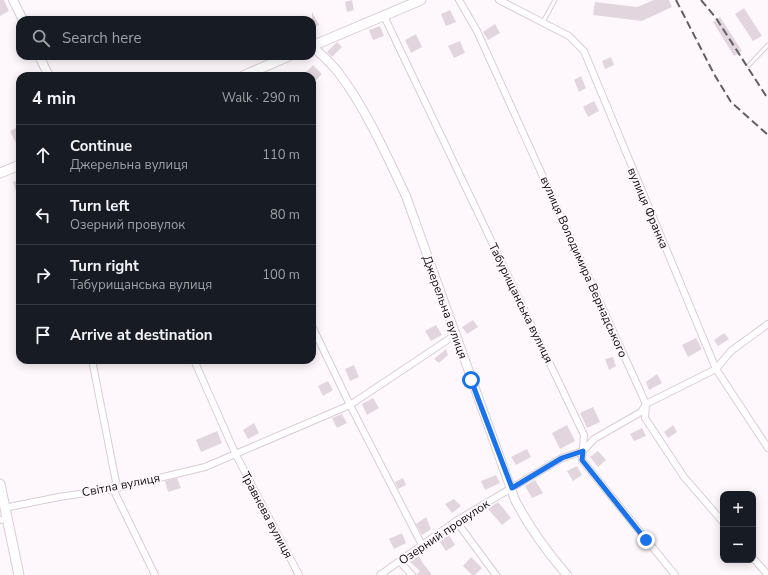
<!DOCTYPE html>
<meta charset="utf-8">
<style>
:root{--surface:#171b24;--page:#242831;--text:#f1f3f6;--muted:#9ea1a6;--line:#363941}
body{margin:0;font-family:"Nunito Sans",sans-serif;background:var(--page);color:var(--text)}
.controls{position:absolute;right:12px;bottom:12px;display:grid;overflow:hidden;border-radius:8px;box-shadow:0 2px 10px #0003}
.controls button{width:36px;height:36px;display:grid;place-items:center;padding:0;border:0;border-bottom:1px solid var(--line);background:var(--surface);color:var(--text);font:20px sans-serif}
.stop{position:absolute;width:12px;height:12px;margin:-9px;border:3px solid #1a73e8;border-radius:50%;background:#fff}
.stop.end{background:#1a73e8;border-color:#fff;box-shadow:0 1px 4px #0008}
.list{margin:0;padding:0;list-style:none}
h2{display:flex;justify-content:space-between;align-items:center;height:52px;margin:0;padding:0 16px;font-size:17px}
h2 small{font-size:13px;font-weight:400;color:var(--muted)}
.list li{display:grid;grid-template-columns:26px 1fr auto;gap:12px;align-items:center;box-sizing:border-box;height:60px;padding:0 16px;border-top:1px solid var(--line)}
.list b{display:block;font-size:15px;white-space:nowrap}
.list p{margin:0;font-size:13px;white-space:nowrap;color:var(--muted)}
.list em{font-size:13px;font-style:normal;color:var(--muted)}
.icon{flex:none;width:22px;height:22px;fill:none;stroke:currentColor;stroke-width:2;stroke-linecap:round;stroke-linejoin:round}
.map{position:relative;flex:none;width:768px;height:575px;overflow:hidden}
.search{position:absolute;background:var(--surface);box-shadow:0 2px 10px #0003;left:16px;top:16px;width:300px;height:44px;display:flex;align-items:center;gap:10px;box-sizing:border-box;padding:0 14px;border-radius:12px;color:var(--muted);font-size:15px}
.panel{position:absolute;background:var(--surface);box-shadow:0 2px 10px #0003;left:16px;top:72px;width:300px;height:292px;border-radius:12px}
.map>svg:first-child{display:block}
.building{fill:#e3d5de}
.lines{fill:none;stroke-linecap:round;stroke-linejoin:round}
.service-casing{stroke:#dbccd6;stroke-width:5}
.minor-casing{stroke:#dbccd6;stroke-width:8}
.tertiary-casing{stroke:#dbccd6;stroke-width:10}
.secondary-casing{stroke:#dbccd6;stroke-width:11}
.service{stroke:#fff;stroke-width:3}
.minor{stroke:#fff;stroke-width:6}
.tertiary{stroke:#fff;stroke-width:8}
.secondary{stroke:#fff;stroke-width:9}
.rail{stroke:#635e61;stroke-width:2;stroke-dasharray:8 4;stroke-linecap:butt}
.route{stroke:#1a73e8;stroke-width:5}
.labels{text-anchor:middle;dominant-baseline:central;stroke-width:4;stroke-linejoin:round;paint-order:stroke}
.street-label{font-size:12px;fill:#110d10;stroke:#fef8fc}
</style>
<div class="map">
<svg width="768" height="575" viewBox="0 0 768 575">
<rect width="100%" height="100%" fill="#fef8fc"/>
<g class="building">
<path d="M0 0H4L9 11 0 16Z"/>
<path d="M352 0 354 10 347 12 345 2Z"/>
<path d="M654 0H669L672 7 642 21 593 15 595 2 637 7Z"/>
<path d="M744 8 762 36 753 41 735 14Z"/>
<path d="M450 10 456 22 446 26 441 14Z"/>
<path d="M312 12 319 25 312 28Z"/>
<path d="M720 17 742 51 734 56 713 22Z"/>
<path d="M495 24 500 33 488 40 483 32Z"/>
<path d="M380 26 384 36 373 40 369 30Z"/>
<path d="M416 34 422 47 411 53 405 40Z"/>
<path d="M460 41 465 53 454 58 448 46Z"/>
<path d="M337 42 342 47 332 57 327 52Z"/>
<path d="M611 57 614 65 605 69 602 61Z"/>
<path d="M313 65 322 74 312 84V76H308L305 73Z"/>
<path d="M581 76 586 88 579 92 574 80Z"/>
<path d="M594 101 599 111 588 117 583 107Z"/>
<path d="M20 126V151L10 131Z"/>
<path d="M20 180V200L19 201 13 182Z"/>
<path d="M473 320 478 327 467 334 462 327Z"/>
<path d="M436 325 442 335 431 341 425 331Z"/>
<path d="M724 333 729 339 718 346 714 340Z"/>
<path d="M696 338 702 349 688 357 682 345Z"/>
<path d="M446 349 448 355 439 363 434 359Z"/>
<path d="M613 357 616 366 609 370 605 359Z"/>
<path d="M354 365 359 377 350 381 345 369Z"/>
<path d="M657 374 662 383 649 390 646 382Z"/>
<path d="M328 381 333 390 323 396 318 386Z"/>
<path d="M373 398 379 408 367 415 362 404Z"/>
<path d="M593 407 600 422 587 428 580 413Z"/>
<path d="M342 414 347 423 337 428 332 418Z"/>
<path d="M254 423 259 433 248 439 243 430Z"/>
<path d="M567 425 575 441 560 449 552 433Z"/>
<path d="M673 425 677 432 668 438 664 432Z"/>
<path d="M642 428 646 436 634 441 630 434Z"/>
<path d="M217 431 222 443 201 452 196 440Z"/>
<path d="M527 449 531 457 516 465 511 457Z"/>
<path d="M598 451 606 460 598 467 590 457Z"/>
<path d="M577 466 582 475 573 481 567 471Z"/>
<path d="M496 475 500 483 485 490 481 481Z"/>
<path d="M177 478 181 488 168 492 165 481Z"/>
<path d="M403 478 406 485 398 489 395 482Z"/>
<path d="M535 480 543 493 532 498 525 486Z"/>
<path d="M454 499 461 506 452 513 445 504Z"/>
<path d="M498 502 511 518 502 525 488 509Z"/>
<path d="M426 517 431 529 422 535 416 524Z"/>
<path d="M402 533 406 543 394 549 389 539Z"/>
<path d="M449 535 455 545 446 551 439 541Z"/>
<path d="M418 553 422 562 432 575H416L420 571 409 561Z"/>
<path d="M471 557 482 568 475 575H472L463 566Z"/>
</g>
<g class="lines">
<g class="service-casing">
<g id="service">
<path d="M543 22 555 0"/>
<path d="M749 65 768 45"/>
</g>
</g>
<g class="minor-casing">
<g id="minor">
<path d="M459 0 477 31 646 404 645 418 684 477 723 522"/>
<path d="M499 0 569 36 584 51 716 369 768 448"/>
<path d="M384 16 584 435 582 460 675 575"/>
<path d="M312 326 350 405 422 545"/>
<path d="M92 360 116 482 113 489 155 575"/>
<path d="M194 360 236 455 299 575"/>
<path d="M4 508 59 497 113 489 205 467 350 405 455 335"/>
<path d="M0 520 6 519"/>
<path d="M456 521 496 575"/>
<path d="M753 558 768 575"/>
<path d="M400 562 412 575"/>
<path d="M380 575 456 521 562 458 583 451 594 439 641 412 646 404 716 369 731 351 768 324"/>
</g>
</g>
<g class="tertiary-casing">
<g id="tertiary">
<path d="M13 0 23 20"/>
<path d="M312 46C321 54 331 63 338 72 365 107 387 156 406 196L515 500C529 527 547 552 567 575"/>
<path d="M39 56 49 76"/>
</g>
</g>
<g class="secondary-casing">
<g id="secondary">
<path d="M312 46 421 0"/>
<path d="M243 76 289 56"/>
<path d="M0 173 20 165"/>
<path d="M0 484 19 575"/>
</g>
</g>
<use href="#service" class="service"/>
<use href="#minor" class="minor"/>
<use href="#tertiary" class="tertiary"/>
<use href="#secondary" class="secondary"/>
<g class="rail">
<path d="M676 0 714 74 731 102 768 135"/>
<path d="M701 0 716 18 768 99"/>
</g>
</g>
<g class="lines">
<path class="route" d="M471 380 512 488 562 458 583 451 582 460 646 540"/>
</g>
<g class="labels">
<g class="street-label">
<text transform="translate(648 208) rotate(67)">вулиця Франка</text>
<text transform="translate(584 267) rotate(66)">вулиця Володимира Вернадського</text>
<text transform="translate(521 303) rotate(64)">Табурищанська вулиця</text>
<text transform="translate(445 307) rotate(70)">Джерельна вулиця</text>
<text transform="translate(121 485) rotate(-11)">Світла вулиця</text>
<text transform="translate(267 515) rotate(62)">Травнева вулиця</text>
<text transform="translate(444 532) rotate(-34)">Озерний провулок</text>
</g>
</g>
</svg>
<div class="controls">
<button>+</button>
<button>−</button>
</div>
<div class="stop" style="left:471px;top:380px"></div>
<div class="stop end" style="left:646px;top:540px"></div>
<div class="search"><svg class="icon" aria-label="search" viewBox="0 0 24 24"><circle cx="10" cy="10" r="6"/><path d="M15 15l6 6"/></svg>Search here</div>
<section class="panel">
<h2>4 min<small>Walk · 290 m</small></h2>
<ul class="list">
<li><svg class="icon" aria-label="ahead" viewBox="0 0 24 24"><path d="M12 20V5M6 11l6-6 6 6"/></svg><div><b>Continue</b><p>Джерельна вулиця</p></div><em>110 m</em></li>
<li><svg class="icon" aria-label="left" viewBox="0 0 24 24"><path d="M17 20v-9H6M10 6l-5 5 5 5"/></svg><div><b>Turn left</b><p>Озерний провулок</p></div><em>80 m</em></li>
<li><svg class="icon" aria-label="right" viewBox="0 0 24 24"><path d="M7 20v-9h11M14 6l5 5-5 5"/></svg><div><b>Turn right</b><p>Табурищанська вулиця</p></div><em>100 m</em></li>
<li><svg class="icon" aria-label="arrive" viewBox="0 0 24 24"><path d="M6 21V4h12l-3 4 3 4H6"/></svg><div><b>Arrive at destination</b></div></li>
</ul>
</section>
</div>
